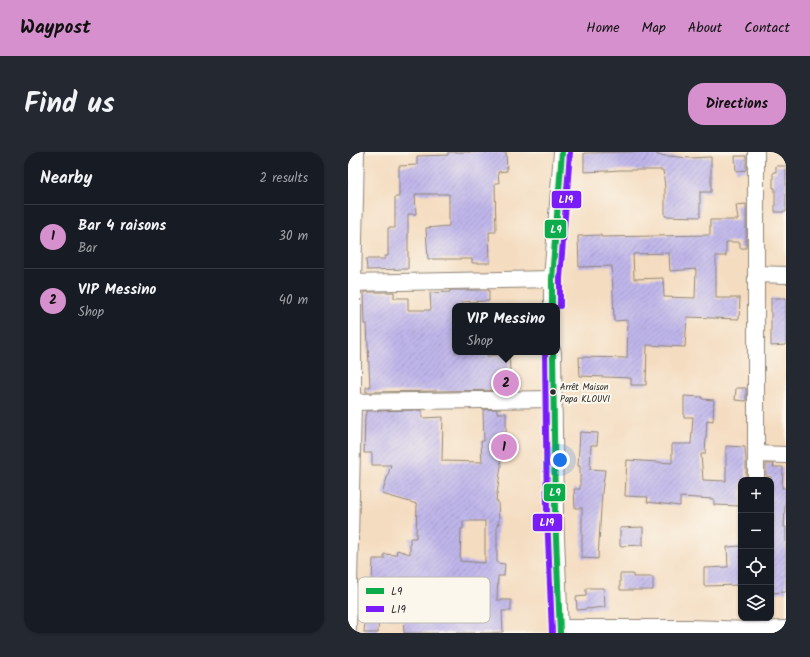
<!DOCTYPE html>
<meta charset="utf-8">
<style>
:root{--surface:#171b24;--page:#242831;--text:#f1f3f6;--muted:#9ea1a6;--line:#363941;--accent:#d690ce}
body{margin:0;font-family:Kalam,sans-serif;background:var(--page);color:var(--text)}
.controls{position:absolute;right:12px;bottom:12px;display:grid;overflow:hidden;border-radius:8px;box-shadow:0 1px 3px #0004}
.controls button{width:36px;height:36px;display:grid;place-items:center;padding:0;border:0;border-bottom:1px solid var(--line);background:var(--surface);color:var(--text);font:20px sans-serif}
.you{position:absolute;left:212px;top:308px;width:14px;height:14px;margin:-10px;border:3px solid #fff;border-radius:50%;background:#1a73e8;box-shadow:0 0 0 6px #1a73e833}
.badge{display:grid;place-items:center;width:26px;height:26px;border-radius:50%;background:var(--accent);color:#111;font-size:13px;font-weight:700}
.pin{position:absolute;translate:-50% -50%;border:2px solid #fff;box-shadow:0 1px 4px #0006}
.popup{position:absolute;left:104px;top:151px;width:108px;height:52px;box-sizing:border-box;display:grid;place-content:center;border-radius:8px;background:var(--surface);filter:drop-shadow(0 1px 3px #0005);font-size:13px;white-space:nowrap;color:var(--muted)}
.popup b{font-size:15px;color:var(--text)}
.popup::after{content:'';position:absolute;left:50%;top:100%;margin-left:-8px;border:8px solid transparent;border-top-color:var(--surface)}
.list{margin:0;padding:0;list-style:none}
h2{display:flex;justify-content:space-between;align-items:center;height:52px;margin:0;padding:0 16px;font-size:17px}
h2 small{font-size:13px;font-weight:400;color:var(--muted)}
.list li{display:grid;grid-template-columns:26px 1fr auto;gap:12px;align-items:center;box-sizing:border-box;height:64px;padding:0 16px;border-top:1px solid var(--line)}
.list b{display:block;font-size:15px;white-space:nowrap}
.list p{margin:0;font-size:13px;white-space:nowrap;color:var(--muted)}
.list em{font-size:13px;font-style:normal;color:var(--muted)}
.icon{flex:none;width:22px;height:22px;fill:none;stroke:currentColor;stroke-width:2;stroke-linecap:round;stroke-linejoin:round}
.map{position:relative;flex:none;width:438px;height:481px;overflow:hidden;border-radius:16px}
header{display:flex;align-items:center;gap:24px;box-sizing:border-box;height:56px;padding:0 20px;background:var(--accent);color:#111}
header strong{font-size:19px}
nav{display:flex;gap:22px;margin-inline-start:auto;font-size:14px}
.intro{display:flex;align-items:center;justify-content:space-between;box-sizing:border-box;height:96px;padding:0 24px}
h1{margin:0;font-size:28px}
.button{padding:10px 18px;border-radius:16px;background:var(--accent);color:#111;font-size:14px;font-weight:700}
main{display:flex;gap:24px;padding:0 24px}
aside{flex:1;background:var(--surface);border-radius:16px;box-shadow:0 1px 3px #0004}
.map>svg:first-child{display:block}
.building{fill:url(#building-hatch);fill-rule:evenodd}
.lines{fill:none;stroke-linecap:round;stroke-linejoin:round}
.minor-casing{stroke:#908476;stroke-width:18}
.minor{stroke:#fff;stroke-width:16}
.bus-1-casing{stroke:#fbf7ec;stroke-width:9}
.bus-2-casing{stroke:#fbf7ec;stroke-width:9}
.bus-1{stroke:#0cac4d;stroke-width:6}
.bus-2{stroke:#791cf8;stroke-width:6}
.bus-dot{fill:#2b2b2b;stroke:#fbf7ec;stroke-width:1.5}
.labels{text-anchor:middle;dominant-baseline:central;stroke-width:4;stroke-linejoin:round;paint-order:stroke}
.bus-label{font-size:9px;fill:#2b2b2b;stroke:#fbf7ec;text-anchor:start}
.key{fill:#fbf7ec;stroke:#bdbab2;stroke-width:1}
.key-label{font-size:11px;fill:#2b2b2b}
.line-badge{stroke:#fbf7ec;stroke-width:1.5}
.badge-label{font-size:11px;text-anchor:middle;font-weight:bold;fill:#fff}
</style>
<header>
<strong>Waypost</strong>
<nav><a>Home</a><a>Map</a><a>About</a><a>Contact</a></nav>
</header>
<div class="intro"><h1>Find us</h1><a class="button">Directions</a></div>
<main>
<aside>
<h2>Nearby<small>2 results</small></h2>
<ul class="list">
<li><span class="badge">1</span><div><b>Bar 4 raisons</b><p>Bar</p></div><em>30 m</em></li>
<li><span class="badge">2</span><div><b>VIP Messino</b><p>Shop</p></div><em>40 m</em></li>
</ul>
</aside>
<div class="map">
<svg width="438" height="481" viewBox="0 0 438 481">
<defs>
<pattern id="building-hatch" width="6" height="6" patternUnits="userSpaceOnUse"><rect width="6" height="6" fill="#bfb6eb"/><path d="M-1 1l2-2M0 6l6-6M5 7l2-2" fill="none" stroke="#9b94bf"/></pattern>
</defs>
<rect width="100%" height="100%" fill="#fbf7ec"/>
<filter id="ink" filterUnits="userSpaceOnUse"><feTurbulence type="fractalNoise" baseFrequency=".025" numOctaves="2"/><feDisplacementMap in="SourceGraphic" scale="8" xChannelSelector="R" yChannelSelector="G"/><feConvolveMatrix kernelMatrix="1 2 1 2 8 2 1 2 1" color-interpolation-filters="sRGB"/></filter>
<filter id="wash" filterUnits="userSpaceOnUse"><feTurbulence type="fractalNoise" baseFrequency=".012" numOctaves="4" result="noise"/><feDisplacementMap in="SourceGraphic" scale="16" xChannelSelector="R" yChannelSelector="G"/><feGaussianBlur stdDeviation="0.9" result="paint"/><feColorMatrix in="noise" values="0 0 0 0 0 0 0 0 0 0 0 0 0 0 0 0 0 1.4 0 .05"/><feComposite in="paint" operator="in"/></filter>
<g filter="url(#wash)">
<rect width="100%" height="100%" fill="#f4dcc0"/>
<g id="blocks">
<g class="building">
<path d="M100 0H158L159 19 150 20 151 31H147L148 80H141L142 111H124V107H80L78 76 101 74V42H67L68 62H60V117L19 118 18 107H37V104H40V76H47V45H51V14L69 13V4L100 3Z"/>
<path d="M279 0H308L309 3 342 6 363 5V40H352V65L317 64V36L315 18H272L258 19 236 20V1Z"/>
<path d="M387 4H398V18L388 19Z"/>
<path d="M428 14H438V60H427V36H425V20H428Z"/>
<path d="M398 52V96H392V90H378V104H368V146H392L391 167 339 165 337 195 299 193 298 233H283V226L232 224 231 205 279 206 280 168 266 169 264 114 231 115 230 84 253 83V85L362 83V68H390L388 53ZM321 101 322 119 348 117 347 146 316 145 315 126 286 127 285 102Z"/>
<path d="M102 138H141V149L114 150V154H107V200H138L139 204 161 202 163 238 18 240V235H22L19 172H17L16 140H46V146H60V158H83L82 141 102 140Z"/>
<path d="M423 146H438V193L423 194Z"/>
<path d="M388 236H398V249L387 248Z"/>
<path d="M336 244 354 245V247L366 248 365 269 359 268 357 302H353L355 328 378 329V294L397 295 398 309V328H393V354L366 353V347L332 345V354L299 350 300 345 277 344 279 308 324 311V292H343L345 265H336Z"/>
<path d="M149 257V261H158V288H160V299H152L153 314 148 349H150L151 372H149V411L157 412 156 424H150L149 448H163V459H154L155 480 141 481H56L55 463 79 459V456L86 455V432H79V426H52L54 467 31 465 30 481H16L17 470H16V454H17L19 428 24 429 25 407H36V402L48 403 49 398 62 402V386H68L69 352 34 342 43 313H24V301H16L17 263H18V259L74 258V266L95 265 94 309 134 310 133 289H136L135 258ZM115 369H137V411L112 409 113 377H115Z"/>
<path d="M232 280 250 281 249 293H243L242 317 257 318 254 340 250 407 234 406V356H227L226 337H232V314H230Z"/>
<path d="M418 312H426L425 315H435L434 336H438L436 375H438V440L423 441V325L418 324Z"/>
<path d="M295 375V393L272 394V376Z"/>
<path d="M393 394V433L356 434V416L380 415 379 395Z"/>
<path d="M272 422H285V425H305V438H272Z"/>
<path d="M238 436H256L257 455 229 458 228 445 238 444Z"/>
</g>
</g>
</g>
<g filter="url(#ink)">
<use href="#blocks" fill-opacity="0" stroke="#908476" stroke-width="1"/>
<g class="lines">
<g class="minor-casing">
<g id="minor">
<path d="M408 122 438 123"/>
<path d="M0 131 204 127"/>
<path d="M204 154V127L214 0"/>
<path d="M205 200 207 362 212 481"/>
<path d="M0 250 205 247"/>
<path d="M408 302 438 303"/>
<path d="M408 328V0"/>
<path d="M212 476H340L403 478 438 477"/>
<path d="M0 477 5 251V131L8 0"/>
</g>
</g>
<use href="#minor" class="minor"/>
<g class="bus-1-casing">
<g id="bus-1">
<path d="M204 154V127L214 0"/>
<path d="M205 200 207 362 212 481"/>
</g>
</g>
<g class="bus-2-casing">
<g id="bus-2">
<path d="M212 154V127L222 1"/>
<path d="M197 200 199 362 204 481"/>
</g>
</g>
<use href="#bus-1" class="bus-1"/>
<use href="#bus-2" class="bus-2"/>
</g>
</g>
<circle class="bus-dot" cx="205" cy="240" r="3.5"/>
<g class="labels">
<g class="bus-label">
<text x="212" y="235">Arrêt Maison<tspan x="212" dy="12">Papa KLOUVI</tspan></text>
</g>
</g>
<rect x="10" y="425" width="132" height="46" rx="6" class="key"/>
<rect x="18" y="436" width="18" height="6" fill="#0cac4d"/>
<rect x="18" y="454" width="18" height="6" fill="#791cf8"/>
<g class="key-label">
<text x="43" y="443">L9</text>
<text x="43" y="461">L19</text>
</g>
<g class="line-badge">
<rect x="203" y="38" width="31" height="19" rx="4" fill="#791cf8"/>
<rect x="196" y="67" width="23" height="20" rx="4" fill="#0cac4d"/>
<rect x="195" y="331" width="23" height="19" rx="4" fill="#0cac4d"/>
<rect x="184" y="361" width="31" height="19" rx="4" fill="#791cf8"/>
</g>
<g class="badge-label">
<text x="218" y="51">L19</text>
<text x="208" y="81">L9</text>
<text x="207" y="344">L9</text>
<text x="199" y="374">L19</text>
</g>
</svg>
<div class="controls">
<button>+</button>
<button>−</button>
<button><svg class="icon" aria-label="locate" viewBox="0 0 24 24"><circle cx="12" cy="12" r="6"/><path d="M12 2v4M12 18v4M2 12h4M18 12h4"/></svg></button>
<button><svg class="icon" aria-label="layers" viewBox="0 0 24 24"><path d="M12 4l9 5-9 5-9-5zM3 14l9 5 9-5"/></svg></button>
</div>
<div class="you"></div>
<div class="pin badge" style="left:156px;top:295px">1</div>
<div class="pin badge" style="left:158px;top:231px">2</div>
<div class="popup"><b>VIP Messino</b>Shop</div>
</div>
</main>
